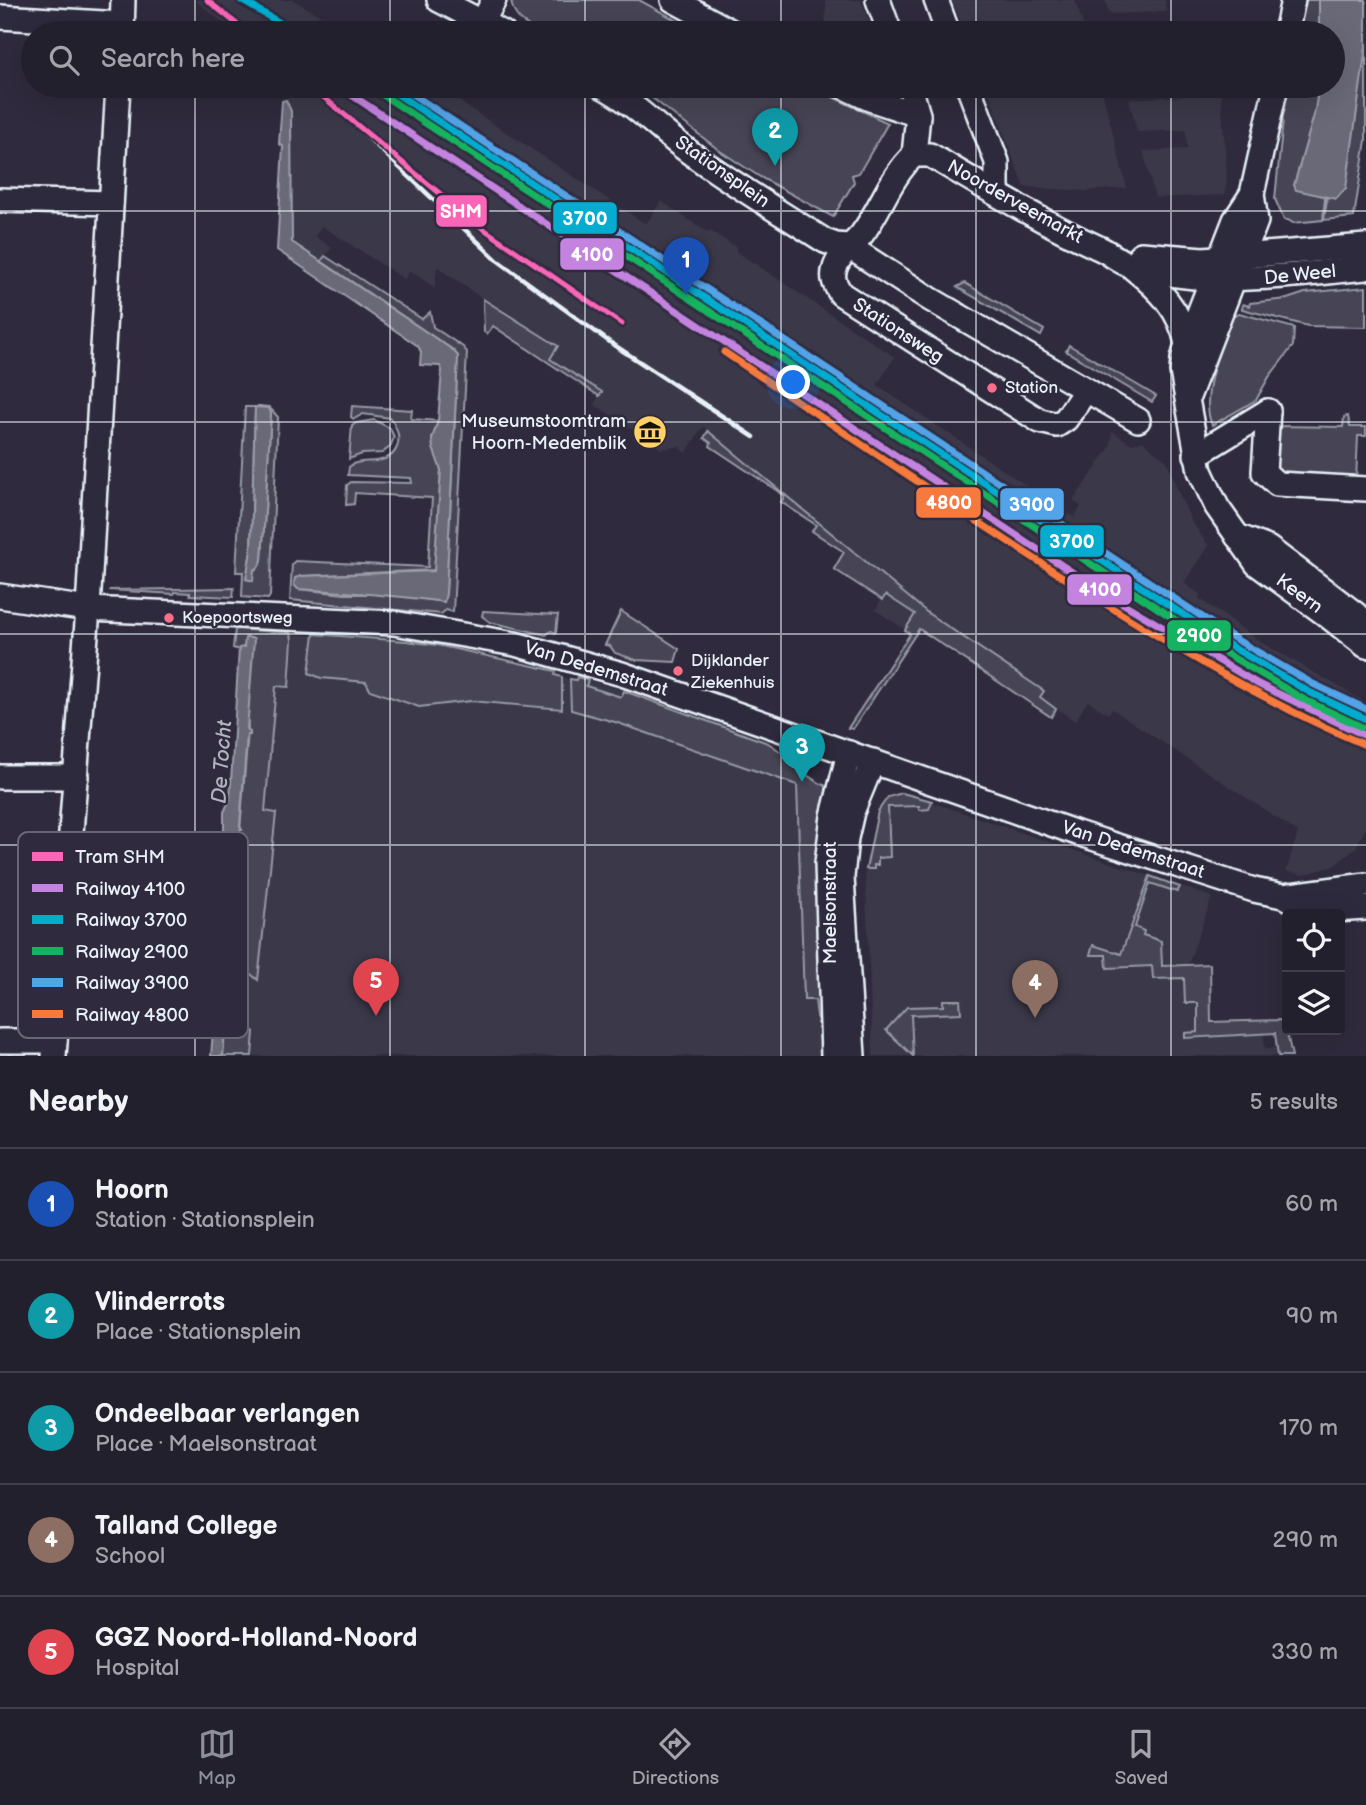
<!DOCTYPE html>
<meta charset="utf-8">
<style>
:root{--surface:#23202e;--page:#2b2836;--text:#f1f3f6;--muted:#a3a3aa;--line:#403e4a;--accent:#8c9099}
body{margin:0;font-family:"Balsamiq Sans",sans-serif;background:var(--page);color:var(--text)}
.controls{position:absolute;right:21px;bottom:21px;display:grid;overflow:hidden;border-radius:7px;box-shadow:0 7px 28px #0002}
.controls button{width:63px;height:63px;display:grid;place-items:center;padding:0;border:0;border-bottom:2px solid var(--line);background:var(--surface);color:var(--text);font:35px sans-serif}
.you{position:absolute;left:794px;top:383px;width:24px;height:24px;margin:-18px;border:5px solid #fff;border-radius:50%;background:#1a73e8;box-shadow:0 0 0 10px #1a73e833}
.badge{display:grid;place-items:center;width:46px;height:46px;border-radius:50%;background:var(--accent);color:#fff;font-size:23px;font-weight:700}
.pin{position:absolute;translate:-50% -58px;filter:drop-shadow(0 2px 4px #0008)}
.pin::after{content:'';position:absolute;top:37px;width:24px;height:21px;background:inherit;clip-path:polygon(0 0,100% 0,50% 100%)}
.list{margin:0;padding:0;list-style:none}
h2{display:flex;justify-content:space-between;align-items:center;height:91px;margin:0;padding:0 28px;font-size:30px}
h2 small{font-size:23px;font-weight:400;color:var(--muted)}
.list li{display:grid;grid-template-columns:46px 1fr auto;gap:21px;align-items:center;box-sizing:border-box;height:112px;padding:0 28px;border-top:2px solid var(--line)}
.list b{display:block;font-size:26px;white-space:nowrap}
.list p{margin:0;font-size:23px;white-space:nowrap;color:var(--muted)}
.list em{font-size:23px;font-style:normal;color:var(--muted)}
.icon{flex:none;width:38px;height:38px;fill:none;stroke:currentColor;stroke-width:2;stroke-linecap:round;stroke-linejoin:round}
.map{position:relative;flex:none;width:1366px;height:1056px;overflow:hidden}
.search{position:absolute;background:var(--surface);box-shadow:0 7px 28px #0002;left:21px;right:21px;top:21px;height:77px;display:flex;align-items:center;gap:18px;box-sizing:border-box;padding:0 24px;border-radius:38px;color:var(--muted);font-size:26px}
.sheet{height:651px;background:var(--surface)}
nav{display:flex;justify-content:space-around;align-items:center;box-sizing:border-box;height:98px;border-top:2px solid var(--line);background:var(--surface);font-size:19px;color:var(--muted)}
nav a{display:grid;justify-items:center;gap:4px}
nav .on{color:var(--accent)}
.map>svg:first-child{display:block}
.built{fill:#3b3749}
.green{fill:#464455;stroke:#979aa6;stroke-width:2}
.water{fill:#696978;stroke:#9c9fab;stroke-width:2}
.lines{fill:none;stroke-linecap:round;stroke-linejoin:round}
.minor-casing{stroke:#e8f1f8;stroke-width:28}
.minor{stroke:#2f2a3d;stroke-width:23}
.rail{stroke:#e8f1f8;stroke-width:4.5}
.rail-1-casing{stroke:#2f2a3d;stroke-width:12}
.rail-2-casing{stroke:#2f2a3d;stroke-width:12}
.rail-3-casing{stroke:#2f2a3d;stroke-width:12}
.rail-4-casing{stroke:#2f2a3d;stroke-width:12}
.rail-5-casing{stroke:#2f2a3d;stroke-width:12}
.rail-1{stroke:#c483df;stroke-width:7}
.rail-2{stroke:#06acd0;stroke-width:7}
.rail-3{stroke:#13b361;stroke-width:7}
.rail-4{stroke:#53a3e8;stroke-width:7}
.rail-5{stroke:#f6793e;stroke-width:7}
.tram-1-casing{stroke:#2f2a3d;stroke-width:10}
.tram-1{stroke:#fa66b7;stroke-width:5}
.grid{fill:none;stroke:#e8f1f8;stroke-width:2;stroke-opacity:0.55}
.bus-dot{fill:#fb6d88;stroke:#2f2a3d;stroke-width:2.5}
.labels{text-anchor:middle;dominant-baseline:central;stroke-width:5;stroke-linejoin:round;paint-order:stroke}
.bus-label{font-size:17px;fill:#e8f1f8;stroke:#2f2a3d;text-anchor:start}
.street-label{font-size:19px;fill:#e8f1f8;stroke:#2f2a3d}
.poi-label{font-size:19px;fill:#e8f1f8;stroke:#2f2a3d;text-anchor:end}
.water-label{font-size:21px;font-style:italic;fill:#afb4be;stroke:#2f2a3d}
.key{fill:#2f2a3d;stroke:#666675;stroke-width:2}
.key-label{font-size:19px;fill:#e8f1f8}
.line-badge{stroke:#2f2a3d;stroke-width:2.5}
.badge-label{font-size:19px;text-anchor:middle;font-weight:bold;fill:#fff}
</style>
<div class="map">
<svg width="1366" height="1056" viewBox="0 0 1366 1056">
<rect width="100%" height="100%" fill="#2f2a3d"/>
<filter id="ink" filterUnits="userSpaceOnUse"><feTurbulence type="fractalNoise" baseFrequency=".0143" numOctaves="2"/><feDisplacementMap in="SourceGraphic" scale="14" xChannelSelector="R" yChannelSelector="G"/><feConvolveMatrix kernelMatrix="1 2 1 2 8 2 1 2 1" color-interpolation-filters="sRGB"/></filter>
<g filter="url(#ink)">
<g class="built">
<path d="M195 0H293L351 33H235Z"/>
<path d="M826 0H861L874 33H825Z"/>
<path d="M952 0H1075L1086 33H965Z"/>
<path d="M1105 0H1165L1166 12 1109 14Z"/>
<path d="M295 86H436L646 224 661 201 707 232 711 231 736 247V251L895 357 877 385 1048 500 1050 498 1057 503 1056 505 1074 517 1081 506 1073 501 1110 447 1112 431 1132 444 1141 441 1144 442 1167 461 1180 496 1192 522 1209 546 1184 583 1200 594 1199 598 1264 644 1366 702V828L1355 849 1334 866 1303 875 1286 871 1298 832 1112 709 1108 714 1088 701 1075 721 925 621 915 636 875 610 881 600 834 569 844 552 812 531 816 525 781 502 785 496 710 446 711 443 704 438 708 431 703 427 686 453 680 449 681 446 661 449 594 404 599 396 493 326 487 334 484 332 483 299 437 267 435 288 410 271 404 279 322 226 315 236 332 248 321 261 292 242 291 111 285 102Z"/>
<path d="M986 86H1101L1127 188 1085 191 1024 187Z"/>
<path d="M1221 94 1227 178 1225 195 1155 198 1143 151 1187 149 1186 130 1137 132 1129 99Z"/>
<path d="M254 631 437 645 556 671 555 675 576 681 577 677 624 691 747 735 778 749 803 774 826 786 818 848 823 1056H224Z"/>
<path d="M905 793 1212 897 1188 965 1198 1003V1037L1264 1034 1265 1048H1277L1278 1056H873L865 871 876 816 885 799Z"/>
</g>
<g class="green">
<path d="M511 0H639L700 33H542C526 25 513 19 511 0Z"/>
<path d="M1301 0H1366V140L1354 217 1324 220 1327 199 1325 198 1323 220 1293 223 1288 220H1284L1275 199 1283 120 1281 118 1286 86H1333V33H1295Z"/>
<path d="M637 86H809L888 123 859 173 852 175 854 182 833 217 760 177 720 151Z"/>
<path d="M325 256 422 319 430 312 433 327 463 347 467 352 453 612 446 610 441 614 290 600 292 564 295 561 428 567 432 498 355 493 354 504 346 505 347 485 351 482 412 483 411 478 348 475 349 467 353 464C361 461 367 462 376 461 401 458 404 436 390 418L363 414 354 419 351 417 352 406 412 410 411 419 438 421 432 439 441 470 435 570 301 576 294 582 298 589 345 594H387L444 602 446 593 458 356 453 350 321 261Z"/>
<path d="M965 283 1044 330 1041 336 957 287Z"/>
<path d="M1366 287V327L1308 326 1242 309 1243 304 1249 306 1250 303 1287 299 1305 293Z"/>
<path d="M483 299 558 346 550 359 602 392 599 396 493 326 487 334 484 332Z"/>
<path d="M1239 313 1294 328 1293 346 1269 377 1256 400 1212 425C1199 397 1221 345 1232 316Z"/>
<path d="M1069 345 1156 396 1152 402 1066 351Z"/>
<path d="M257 406 269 407 278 417 270 596 268 599 242 597 243 572H236L245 407H255L251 551 246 580 262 560 271 413 268 408Z"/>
<path d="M1348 416 1350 427H1366V436H1358L1356 480 1280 477 1271 468 1276 426 1343 427 1344 417Z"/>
<path d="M374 420 390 428 394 437 390 447 382 453 362 454 349 459 352 426 356 423Z"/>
<path d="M708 431 929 614 1044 691 1040 697 1056 709 1051 717 919 629 853 729 848 728 910 634 905 630 915 614 886 595 882 600 834 569 844 552 812 531 816 525 781 502 785 496 710 446 711 443 704 438Z"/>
<path d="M234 588 233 597 190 595V593L175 592 174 594 109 590Z"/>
<path d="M483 611 558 615 556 633 551 631 546 635 490 622 482 616Z"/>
<path d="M621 611 679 649 675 662 636 660 615 653 610 646 605 645Z"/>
<path d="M235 629 291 633 292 640 289 687 276 686 265 811 276 813 258 980 247 971 242 1018 254 1032 252 1056H223L230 965 233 963 230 955 248 731 244 647 239 650 233 648Z"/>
<path d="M314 634 406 641 437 645 556 671 555 675 562 677V709L471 701 419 707 370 690 366 682 321 678 309 673Z"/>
<path d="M577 677 588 680 586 686 621 697 624 691 768 743C791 756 801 776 826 786L822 1056 815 1000H804L797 785 615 722 571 710 570 679 576 680Z"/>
<path d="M902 793 932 801 929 809 919 810V806L888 807 890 857 878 858V865H874V869H866L878 811 888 797Z"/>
<path d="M1150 876 1180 887 1177 892 1150 883 1135 927 1144 931 1143 935 1161 941 1162 966 1210 964 1211 1022 1284 1020 1292 1056H1278L1275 1033 1185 1038V1033L1198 1032V1003H1185L1184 978 1153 979 1152 966 1107 968 1106 955H1090L1093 945 1121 954Z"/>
<path d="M943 1000H960L961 1013 911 1015 913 1056 886 1030 907 1007 943 1006Z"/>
</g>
<g class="water">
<path d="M1319 0H1366V47L1346 188 1336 199 1296 190 1294 185 1314 115 1319 86H1333V33H1319Z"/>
<path d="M286 100 291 111 292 242 453 350 458 356 446 593 444 602C395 595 347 592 298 589L294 585 295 578 301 576 434 571 441 470 433 448 432 439 438 421 442 370 440 366 420 365 421 352 418 346 277 250 283 146 279 144 282 101Z"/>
<path d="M255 407 269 408 271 413 262 560 258 568 254 570 253 581 246 579 251 551Z"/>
<path d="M247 637 254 639 247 730 250 732V735H247L240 826 242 830H240L230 955 234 959 232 965H230L223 1056H211L214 1019 212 987 224 850V812L230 799 239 648 244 647 245 638Z"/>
</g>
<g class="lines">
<g class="minor-casing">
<g id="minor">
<path d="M439 0 503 33"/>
<path d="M673 0 734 33"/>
<path d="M878 0 890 33"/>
<path d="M936 0 948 33"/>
<path d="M0 17 122 24"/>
<path d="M482 23 494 0"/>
<path d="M122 33 123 0"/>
<path d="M1286 33 1293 0"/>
<path d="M602 86C633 102 656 127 684 148 729 182 778 211 825 241L836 245 848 246"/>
<path d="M842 86 870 99 918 115"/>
<path d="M910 86 918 115 914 155"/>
<path d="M968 86 997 162V194"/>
<path d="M1276 86 1252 194 1235 220 1187 344 1183 359 1182 371 1200 471 1217 507 1257 564 1324 613 1366 646"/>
<path d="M0 200 111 203"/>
<path d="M848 246 930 299 1138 420"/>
<path d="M1141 254 1203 259 1366 246"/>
<path d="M1133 268C1159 289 1180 309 1187 344"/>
<path d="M1086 390 1066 419 1057 425 1040 421 841 294C836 286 831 279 835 268 839 254 853 245 862 234 881 209 890 177 914 155H930C986 188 1040 221 1099 248 1111 253 1119 262 1132 266 1212 288 1285 276 1366 268"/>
<path d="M1188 397 1256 221 1252 194"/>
<path d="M1268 411 1264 472 1277 484 1366 489"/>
<path d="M1196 455 1268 411"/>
<path d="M1237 536 1268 548 1366 622"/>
<path d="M0 596 88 609 394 623 515 644 622 674 1077 833 1254 890 1283 896 1310 908 1335 910 1366 908"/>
<path d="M0 777H76"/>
<path d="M1283 896 1366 885"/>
<path d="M0 1041H55"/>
<path d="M54 1056 88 609 118 86"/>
<path d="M833 1056 827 863 833 816 849 753"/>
<path d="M853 1056 842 877 846 838 852 812 873 761"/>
</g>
</g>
<use href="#minor" class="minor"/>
<path class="rail" d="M333 104 497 260 611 343 754 437"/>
<g class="rail-1-casing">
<path id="rail-1" d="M338 86 1087 582 1258 684 1366 736"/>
</g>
<g class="rail-2-casing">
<g id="rail-2">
<path d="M241 0 297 33"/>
<path d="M385 86 1232 647 1309 692 1366 719"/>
</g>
</g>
<g class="rail-3-casing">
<path id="rail-3" d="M380 93 1227 654 1305 700 1362 727"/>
</g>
<g class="rail-4-casing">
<path id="rail-4" d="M400 86 1237 640 1313 684 1366 709"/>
</g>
<g class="rail-5-casing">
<path id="rail-5" d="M724 352C845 433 965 515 1088 593 1177 649 1266 703 1363 744"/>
</g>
<use href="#rail-1" class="rail-1"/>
<use href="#rail-2" class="rail-2"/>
<use href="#rail-3" class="rail-3"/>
<use href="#rail-4" class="rail-4"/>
<use href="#rail-5" class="rail-5"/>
<g class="tram-1-casing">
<g id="tram-1">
<path d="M207 0 248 33"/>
<path d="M310 86 478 225 622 324"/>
</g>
</g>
<use href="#tram-1" class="tram-1"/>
</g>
</g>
<path class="grid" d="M195 0V33M390 0V33M585 0V33M781 0V33M976 0V33M1171 0V33M195 86V1056M390 86V1056M585 86V1056M781 86V1056M976 86V1056M1171 86V1056M0 211H1366M0 422H1366M0 634H1366M0 845H1366"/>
<defs>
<g id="museum-disc" transform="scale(1.75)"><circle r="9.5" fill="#ffd166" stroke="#2f2a3d"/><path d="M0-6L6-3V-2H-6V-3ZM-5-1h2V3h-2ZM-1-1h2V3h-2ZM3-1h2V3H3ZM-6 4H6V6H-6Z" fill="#111"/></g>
</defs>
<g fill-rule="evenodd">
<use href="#museum-disc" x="650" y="432"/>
</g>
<g class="bus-dot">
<circle cx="992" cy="388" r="6"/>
<circle cx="169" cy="618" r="6"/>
<circle cx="678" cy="671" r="6"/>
</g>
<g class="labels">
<g class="bus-label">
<text x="1005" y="388">Station</text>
<text x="182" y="618">Koepoortsweg</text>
<text x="691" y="661">Dijklander<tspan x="691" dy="22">Ziekenhuis</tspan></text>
</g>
<g class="street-label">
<text transform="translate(722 172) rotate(35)">Stationsplein</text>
<text transform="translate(1015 202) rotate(29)">Noorderveemarkt</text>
<text transform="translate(1300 275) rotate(-6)">De Weel</text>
<text transform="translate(898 331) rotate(33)">Stationsweg</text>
<text transform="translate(1299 594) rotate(36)">Keern</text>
<text transform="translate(596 669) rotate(17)">Van Dedemstraat</text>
<text transform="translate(1133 850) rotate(18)">Van Dedemstraat</text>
<text transform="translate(830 903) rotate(-90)">Maelsonstraat</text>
</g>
<g class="poi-label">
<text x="626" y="421">Museumstoomtram<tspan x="626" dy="22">Hoorn-Medemblik</tspan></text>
</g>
<g class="water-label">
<text transform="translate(222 762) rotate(-86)">De Tocht</text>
</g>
</g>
<rect x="18" y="832" width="230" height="206" rx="10" class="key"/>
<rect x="32" y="852" width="31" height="9" fill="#fa66b7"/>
<rect x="32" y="884" width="31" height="8" fill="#c483df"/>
<rect x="32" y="915" width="31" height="9" fill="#06acd0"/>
<rect x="32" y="947" width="31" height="8" fill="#13b361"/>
<rect x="32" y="978" width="31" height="9" fill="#53a3e8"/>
<rect x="32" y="1010" width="31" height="8" fill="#f6793e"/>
<g class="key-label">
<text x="75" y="863">Tram SHM</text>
<text x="75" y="895">Railway 4100</text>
<text x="75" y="926">Railway 3700</text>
<text x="75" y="958">Railway 2900</text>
<text x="75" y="989">Railway 3900</text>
<text x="75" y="1021">Railway 4800</text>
</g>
<g class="line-badge">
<rect x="435" y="194" width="53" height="34" rx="7" fill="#fa66b7"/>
<rect x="552" y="201" width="66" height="34" rx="7" fill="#06acd0"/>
<rect x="559" y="237" width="66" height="34" rx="7" fill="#c483df"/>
<rect x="915" y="486" width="67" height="33" rx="7" fill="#f6793e"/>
<rect x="999" y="487" width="66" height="34" rx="7" fill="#53a3e8"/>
<rect x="1039" y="524" width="66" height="34" rx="7" fill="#06acd0"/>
<rect x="1066" y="573" width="67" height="33" rx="7" fill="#c483df"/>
<rect x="1166" y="619" width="66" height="33" rx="7" fill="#13b361"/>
</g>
<g class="badge-label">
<text x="461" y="218">SHM</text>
<text x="585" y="225">3700</text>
<text x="592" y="261">4100</text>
<text x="949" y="509">4800</text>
<text x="1032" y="511">3900</text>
<text x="1072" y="548">3700</text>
<text x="1100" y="596">4100</text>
<text x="1199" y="642">2900</text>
</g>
</svg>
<div class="controls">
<button><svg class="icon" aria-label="locate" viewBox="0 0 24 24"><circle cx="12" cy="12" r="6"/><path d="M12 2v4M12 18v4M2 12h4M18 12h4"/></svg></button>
<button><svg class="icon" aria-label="layers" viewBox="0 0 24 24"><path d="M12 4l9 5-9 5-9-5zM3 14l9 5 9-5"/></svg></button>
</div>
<div class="you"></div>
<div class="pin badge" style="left:686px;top:295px;background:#1a4fb4">1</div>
<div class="pin badge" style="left:775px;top:166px;background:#0f9aa8">2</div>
<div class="pin badge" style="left:802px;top:782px;background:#0f9aa8">3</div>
<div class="pin badge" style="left:1035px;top:1018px;background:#8d6e63">4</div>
<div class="pin badge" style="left:376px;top:1016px;background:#e0444e">5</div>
<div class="search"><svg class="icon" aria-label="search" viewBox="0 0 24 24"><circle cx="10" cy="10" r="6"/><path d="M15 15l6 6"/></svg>Search here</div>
</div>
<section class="sheet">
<h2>Nearby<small>5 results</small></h2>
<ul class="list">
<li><span class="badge" style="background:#1a4fb4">1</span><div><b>Hoorn</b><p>Station · Stationsplein</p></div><em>60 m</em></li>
<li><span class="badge" style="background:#0f9aa8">2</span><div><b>Vlinderrots</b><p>Place · Stationsplein</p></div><em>90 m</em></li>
<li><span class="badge" style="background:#0f9aa8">3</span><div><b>Ondeelbaar verlangen</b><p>Place · Maelsonstraat</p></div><em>170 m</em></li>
<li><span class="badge" style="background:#8d6e63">4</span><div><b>Talland College</b><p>School</p></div><em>290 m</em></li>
<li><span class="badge" style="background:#e0444e">5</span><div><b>GGZ Noord-Holland-Noord</b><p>Hospital</p></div><em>330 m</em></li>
</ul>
</section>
<nav>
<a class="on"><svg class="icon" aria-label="map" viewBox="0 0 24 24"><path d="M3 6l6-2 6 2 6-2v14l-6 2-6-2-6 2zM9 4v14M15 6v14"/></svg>Map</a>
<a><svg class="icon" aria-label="directions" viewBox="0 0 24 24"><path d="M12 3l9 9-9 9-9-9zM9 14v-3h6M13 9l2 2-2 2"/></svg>Directions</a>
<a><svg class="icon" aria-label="saved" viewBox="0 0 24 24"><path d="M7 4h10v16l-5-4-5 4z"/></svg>Saved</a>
</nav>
